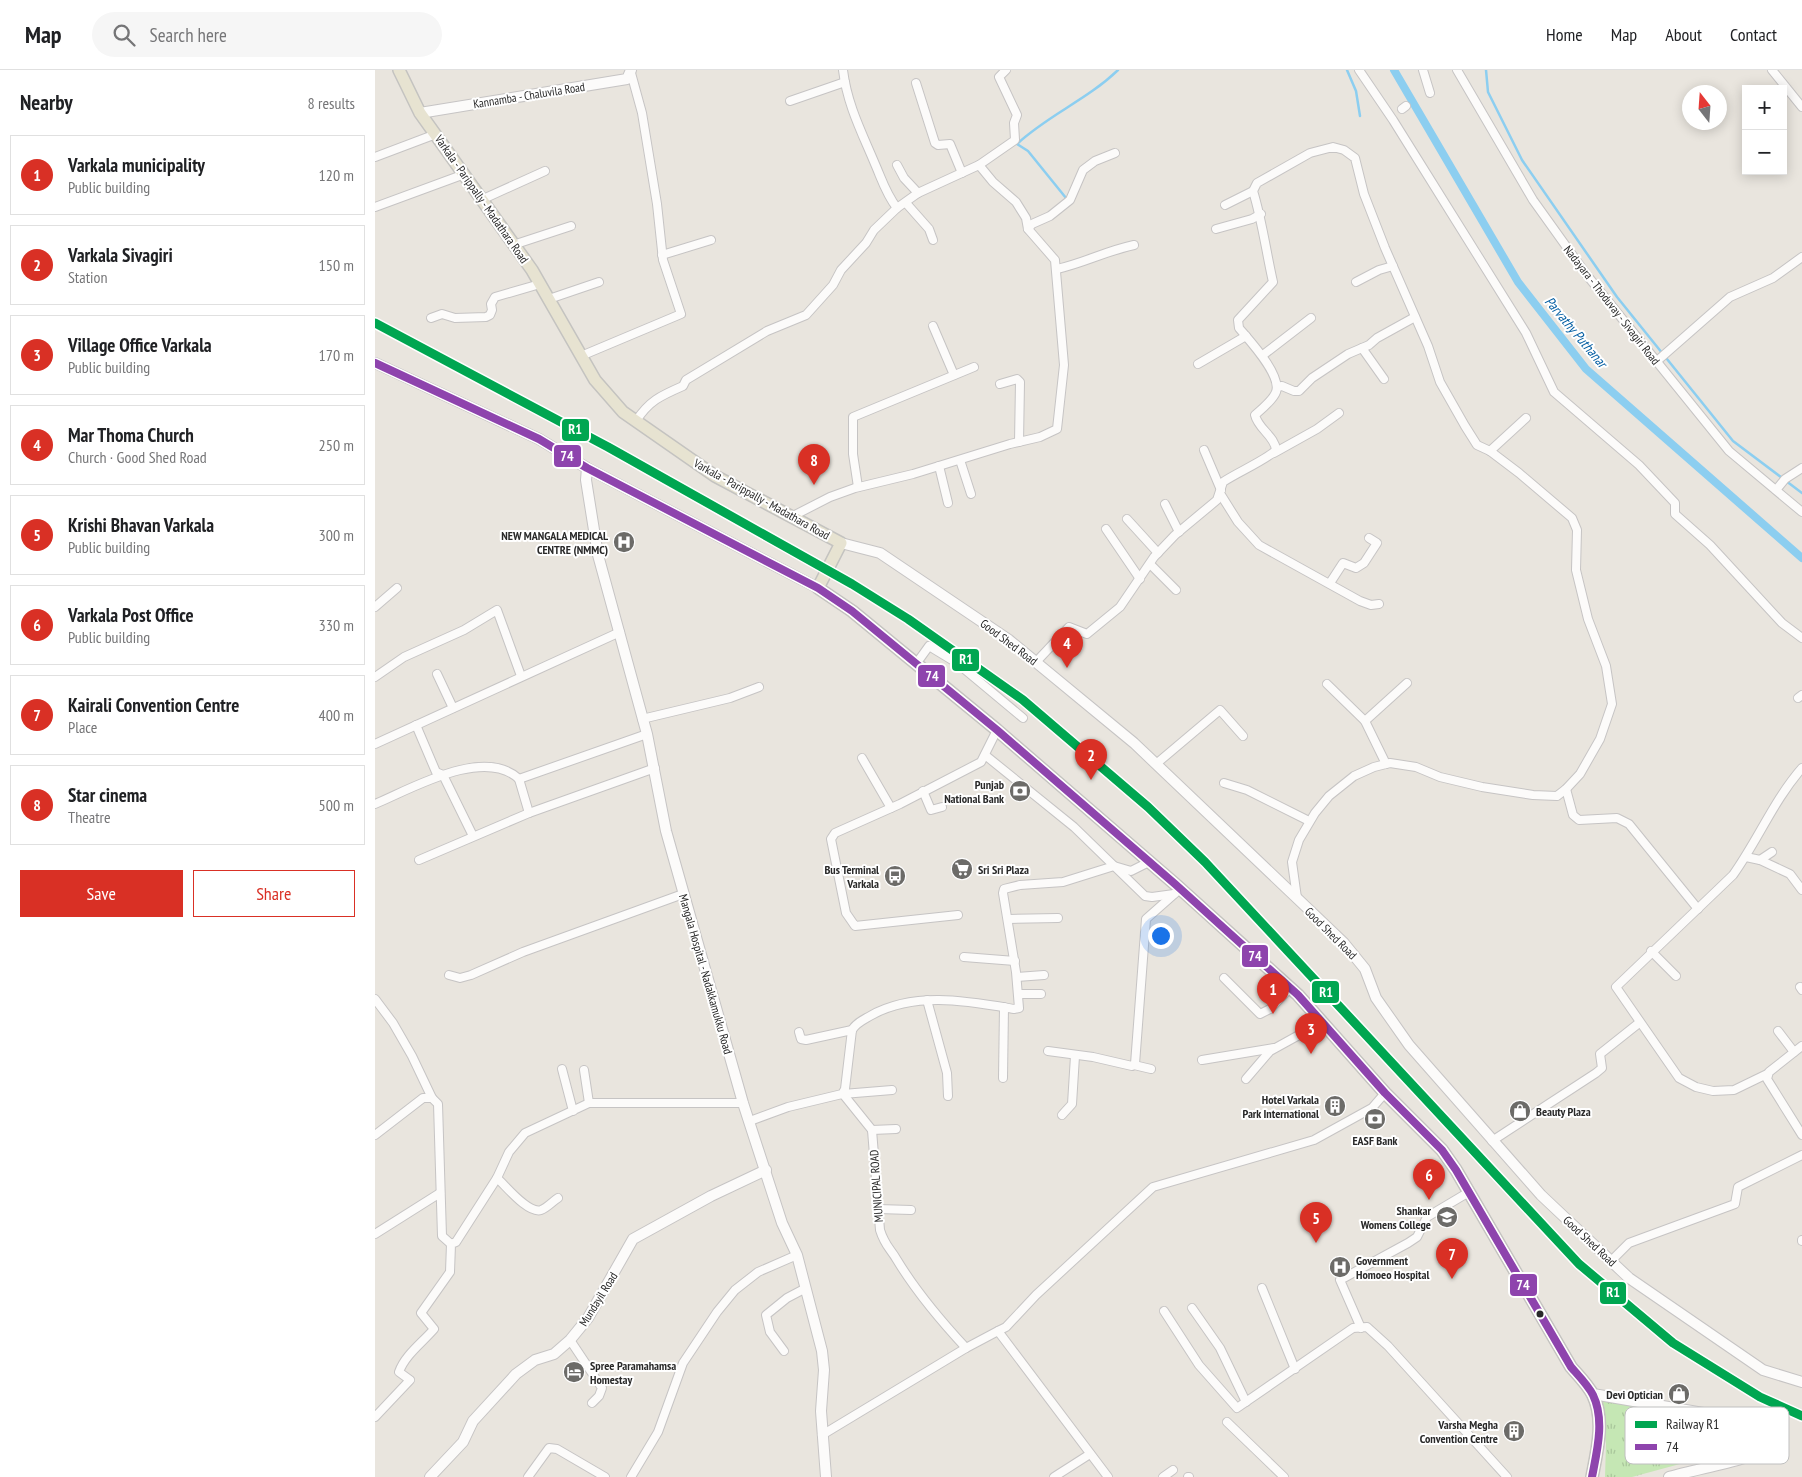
<!DOCTYPE html>
<meta charset="utf-8">
<style>
:root{--surface:#fff;--page:#f6f6f6;--text:#202124;--muted:#757577;--line:#e0e0e0;--accent:#d93025}
body{margin:0;font-family:"PT Sans Narrow",sans-serif;background:var(--page);color:var(--text)}
.controls{position:absolute;right:15px;top:15px;display:grid;overflow:hidden;border-radius:0px;box-shadow:0 2px 12px #0003}
.controls button{width:45px;height:45px;display:grid;place-items:center;padding:0;border:0;border-bottom:1px solid var(--line);background:var(--surface);color:var(--text);font:25px sans-serif}
.compass{position:absolute;left:1307px;top:15px;width:45px;height:45px;border-radius:50%;background:var(--surface);box-shadow:0 2px 12px #0003;rotate:343deg}
.you{position:absolute;left:785px;top:865px;width:18px;height:18px;margin:-12px;border:4px solid #fff;border-radius:50%;background:#1a73e8;box-shadow:0 0 0 8px #1a73e833}
.badge{display:grid;place-items:center;width:32px;height:32px;border-radius:50%;background:var(--accent);color:#fff;font-size:16px;font-weight:700}
.pin{position:absolute;translate:-50% -41px;filter:drop-shadow(0 1px 2px #0008)}
.pin::after{content:'';position:absolute;top:26px;width:18px;height:15px;background:inherit;clip-path:polygon(0 0,100% 0,50% 100%)}
.list{margin:0;padding:0;list-style:none}
h2{display:flex;justify-content:space-between;align-items:center;height:65px;margin:0;padding:0 20px;font-size:21px}
h2 small{font-size:16px;font-weight:400;color:var(--muted)}
.list li{display:grid;grid-template-columns:32px 1fr auto;gap:15px;align-items:center;box-sizing:border-box;height:80px;margin:0 10px 10px;padding:0 10px;border:1px solid var(--line);border-radius:0px}
.list b{display:block;font-size:19px;white-space:nowrap}
.list p{margin:0;font-size:16px;white-space:nowrap;color:var(--muted)}
.list em{font-size:16px;font-style:normal;color:var(--muted)}
.actions{display:flex;gap:10px;padding:15px 20px}
.actions a{flex:1;padding:11px 0;border:1px solid var(--accent);border-radius:0px;text-align:center;font-size:18px;color:var(--accent)}
.actions .main{background:var(--accent);color:#fff}
.icon{flex:none;width:28px;height:28px;fill:none;stroke:currentColor;stroke-width:2;stroke-linecap:round;stroke-linejoin:round}
.map{position:relative;flex:none;width:1427px;height:1407px;overflow:hidden}
header{display:flex;align-items:center;gap:30px;box-sizing:border-box;height:70px;padding:0 25px;background:var(--surface);border-bottom:1px solid var(--line)}
header strong{font-size:24px}
nav{display:flex;gap:28px;margin-inline-start:auto;font-size:18px}
.search{width:350px;height:45px;background:var(--page);display:flex;align-items:center;gap:12px;box-sizing:border-box;padding:0 18px;border-radius:28px;color:var(--muted);font-size:19px}
main{display:flex}
aside{flex:1;background:var(--surface)}
.map>svg:first-child{display:block}
.park{fill:url(#park-tufts)}
.lines{fill:none;stroke-linecap:round;stroke-linejoin:round}
.stream{stroke:#8ccef0;stroke-width:2.5}
.canal{stroke:#8ccef0;stroke-width:8}
.street-casing{stroke:#c6c4c4;stroke-width:10}
.secondary-casing{stroke:#c6c4c4;stroke-width:12}
.primary-casing{stroke:#c4c3c0;stroke-width:14}
.street{stroke:#fcfbfa;stroke-width:8}
.secondary{stroke:#fcfbfa;stroke-width:10}
.primary{stroke:#e7e3d1;stroke-width:11}
.bus-1-casing{stroke:#fff;stroke-width:11}
.bus-1{stroke:#8e44ad;stroke-width:8}
.rail-1-casing{stroke:#fff;stroke-width:12}
.rail-1{stroke:#00a651;stroke-width:9}
.bus-dot{fill:#292929;stroke:#fff;stroke-width:2}
.labels{text-anchor:middle;dominant-baseline:central;stroke-width:4;stroke-linejoin:round;paint-order:stroke}
.street-label{font-size:12px;fill:#292929;stroke:#fff}
.poi-label{font-size:12px;font-weight:bold;fill:#292929;stroke:#fff;text-anchor:end}
.water-label{font-size:14px;font-style:italic;fill:#035ea3;stroke:#fff}
.key{fill:#fff;stroke:#bfbfbf;stroke-width:1}
.key-label{font-size:14px;fill:#292929}
.line-badge{stroke:#fff;stroke-width:2}
.badge-label{font-size:14px;text-anchor:middle;font-weight:bold;fill:#fff}
</style>
<header>
<strong>Map</strong>
<div class="search"><svg class="icon" aria-label="search" viewBox="0 0 24 24"><circle cx="10" cy="10" r="6"/><path d="M15 15l6 6"/></svg>Search here</div>
<nav><a>Home</a><a>Map</a><a>About</a><a>Contact</a></nav>
</header>
<main>
<aside>
<h2>Nearby<small>8 results</small></h2>
<ul class="list">
<li><span class="badge">1</span><div><b>Varkala municipality</b><p>Public building</p></div><em>120 m</em></li>
<li><span class="badge">2</span><div><b>Varkala Sivagiri</b><p>Station</p></div><em>150 m</em></li>
<li><span class="badge">3</span><div><b>Village Office Varkala</b><p>Public building</p></div><em>170 m</em></li>
<li><span class="badge">4</span><div><b>Mar Thoma Church</b><p>Church · Good Shed Road</p></div><em>250 m</em></li>
<li><span class="badge">5</span><div><b>Krishi Bhavan Varkala</b><p>Public building</p></div><em>300 m</em></li>
<li><span class="badge">6</span><div><b>Varkala Post Office</b><p>Public building</p></div><em>330 m</em></li>
<li><span class="badge">7</span><div><b>Kairali Convention Centre</b><p>Place</p></div><em>400 m</em></li>
<li><span class="badge">8</span><div><b>Star cinema</b><p>Theatre</p></div><em>500 m</em></li>
</ul>
<div class="actions"><a class="main">Save</a><a>Share</a></div>
</aside>
<div class="map">
<svg width="1427" height="1407" viewBox="0 0 1427 1407">
<defs>
<pattern id="park-tufts" width="24" height="20" patternUnits="userSpaceOnUse" patternTransform="scale(1.25)"><rect width="24" height="20" fill="#c5e7b4"/><path d="M3 7l-1-3M5 7V3M7 7l1-3M15 17l-1-3M17 17v-4M19 17l1-3" fill="none" stroke="#a9c69b"/></pattern>
</defs>
<rect width="100%" height="100%" fill="#e9e5de"/>
<path class="park" d="M1226 1328 1325 1347 1327 1388 1257 1407H1230L1231 1374Z"/>
<g class="lines">
<g class="stream">
<path d="M972 0 981 21 985 46"/>
<path d="M1111 0 1113 22 1147 90 1242 227 1358 371 1427 423"/>
<path d="M691 128 653 81 642 74C673 45 712 30 743 0"/>
</g>
<path class="canal" d="M1019 0 1143 212 1211 299 1427 488"/>
<g class="street-casing">
<g id="street">
<path d="M468 0C472 34 487 63 500 94 507 110 511 124 522 138"/>
<path d="M984 0 1018 50 1151 263 1179 322 1264 395 1300 433V444L1335 475 1407 553 1427 568"/>
<path d="M1048 0 1055 23"/>
<path d="M1082 0 1158 130 1211 204 1354 381 1427 442"/>
<path d="M1397 0 1427 37"/>
<path d="M541 13 560 73 563 75 575 74 587 103"/>
<path d="M415 31 470 12"/>
<path d="M1027 39 1031 36"/>
<path d="M0 87 61 64"/>
<path d="M522 95 529 108 543 123"/>
<path d="M106 130 170 101"/>
<path d="M531 133 554 159 558 170"/>
<path d="M850 135 878 121"/>
<path d="M0 137 87 105"/>
<path d="M653 159 657 154 675 146 695 130 708 100 720 91 740 83"/>
<path d="M841 159 877 149 886 144"/>
<path d="M138 175 196 156"/>
<path d="M287 185 336 170"/>
<path d="M682 199C709 193 731 181 759 175"/>
<path d="M981 212 1004 200 1018 196"/>
<path d="M174 229 224 212"/>
<path d="M56 248 67 244 80 248 111 247 115 245 117 240 116 234 120 227 165 214"/>
<path d="M558 256 579 305"/>
<path d="M987 278 1009 309"/>
<path d="M888 285 936 248"/>
<path d="M206 286 306 244 288 190 282 134 267 43 256 3"/>
<path d="M1282 291 1355 227 1398 208 1427 187"/>
<path d="M823 294 871 266"/>
<path d="M625 314 642 309 645 312 644 372"/>
<path d="M902 317 907 316 919 321H924L937 308 973 284 994 275 1002 268 1040 247"/>
<path d="M261 351C274 331 285 326 308 316L311 310 392 261 431 245 458 215 466 200 491 173 499 160 522 138 543 123 604 95 640 70 639 53 642 45 624 7 631 0"/>
<path d="M829 380 846 420"/>
<path d="M1115 381 1151 348"/>
<path d="M899 383 942 359 964 343"/>
<path d="M585 390 596 424"/>
<path d="M564 396 573 433"/>
<path d="M483 417 478 384V347L599 297"/>
<path d="M1401 420 1410 409 1427 398"/>
<path d="M846 425 863 452 884 475 985 531 996 535 1004 534"/>
<path d="M790 434 804 462"/>
<path d="M416 447 455 427 480 418 538 404 635 374 665 367 682 359 689 295 680 190 653 159 651 148 641 132 618 112 604 95"/>
<path d="M752 449 783 483"/>
<path d="M731 459 765 509"/>
<path d="M775 494 801 520"/>
<path d="M955 513 968 493 981 498 989 493 1002 473 994 468"/>
<path d="M0 537 22 518"/>
<path d="M661 592 694 557 712 564 745 537 779 487 800 465 842 430 848 412C861 403 893 389 901 380 900 366 883 359 880 345 887 339 898 330 901 322 907 305 874 270 864 258L863 250 898 212C891 181 887 150 878 121L882 113 935 83 958 77 969 80 980 88 989 124 1010 178 1053 276 1065 312 1090 356 1102 375 1115 381 1144 403 1197 448 1202 460 1201 500 1213 549 1231 596 1237 634 1225 669 1205 704 1191 719 1182 726 1158 725 1107 717 1065 707 1041 697 1015 693 999 697 979 706 954 726 940 743 924 770 917 792 922 828"/>
<path d="M541 594 554 576 582 593 648 648"/>
<path d="M62 604 78 638"/>
<path d="M0 607 29 587 89 560 122 540 146 606"/>
<path d="M952 614 990 651 1011 694"/>
<path d="M1423 628 1427 625"/>
<path d="M267 649 355 628 384 617"/>
<path d="M990 651 1032 613"/>
<path d="M41 655 61 702 68 705 98 766"/>
<path d="M0 674 245 562"/>
<path d="M610 685 699 757 770 826 777 827 799 824"/>
<path d="M487 688 516 738"/>
<path d="M781 694 845 640 868 666"/>
<path d="M849 713 872 720 934 751"/>
<path d="M1191 719 1198 745 1204 750 1242 748 1254 754 1323 839"/>
<path d="M548 721 556 740 567 737"/>
<path d="M0 734C36 719 109 676 144 709"/>
<path d="M154 743 280 698"/>
<path d="M1371 787 1385 790 1397 782"/>
<path d="M44 790 154 743 144 709 272 664"/>
<path d="M1385 790 1415 804 1427 820"/>
<path d="M583 845 480 856 471 843 456 769 460 763 525 734 606 692 622 660"/>
<path d="M634 849 683 848"/>
<path d="M1276 881 1301 906"/>
<path d="M589 887 640 891"/>
<path d="M74 905 85 908 96 905 148 882 308 824"/>
<path d="M642 907 669 905"/>
<path d="M849 908 885 944 895 939 915 918"/>
<path d="M1425 917 1427 920"/>
<path d="M644 924H666"/>
<path d="M0 929 18 953 37 986 57 1028"/>
<path d="M552 930 572 1003 573 1026"/>
<path d="M1403 961 1419 982"/>
<path d="M424 962 426 969 431 970 477 960"/>
<path d="M1427 976 1394 1002 1392 1009 1427 1065"/>
<path d="M673 981 718 987 757 996 760 994 771 849 805 819"/>
<path d="M827 990 899 978"/>
<path d="M759 995 776 999"/>
<path d="M187 999 198 1041"/>
<path d="M209 1000 214 1033"/>
<path d="M1392 1004 1359 1020 1338 1021 1321 1017 1304 1008 1241 917 1358 805C1383 770 1399 730 1427 698"/>
<path d="M628 1008 629 937"/>
<path d="M871 1009 895 981 924 965 942 947"/>
<path d="M468 1024 497 1060 505 1160C510 1176 515 1178 522 1190 542 1223 565 1250 591 1278"/>
<path d="M468 1024 517 1020"/>
<path d="M687 1045 697 1034 700 986"/>
<path d="M375 1051 413 1037 467 1024 470 1019 477 960C481 953 488 950 495 946 539 921 592 931 639 939L644 938 641 902 628 823 629 819 645 815 688 812 739 796 756 801 774 792"/>
<path d="M497 1060 521 1059"/>
<path d="M0 1065 48 1028H57L63 1034 67 1166 76 1174"/>
<path d="M1117 1071 1221 1003 1227 998 1225 984 1264 953"/>
<path d="M122 1108C131 1116 153 1144 166 1140 172 1138 178 1131 183 1128"/>
<path d="M503 1139 536 1140"/>
<path d="M0 1164 65 1123"/>
<path d="M1427 1170V1171"/>
<path d="M1236 1191 1254 1173 1360 1134 1363 1117 1427 1085"/>
<path d="M887 1218 920 1299"/>
<path d="M817 1238 845 1278 871 1332"/>
<path d="M789 1241 824 1295 862 1338 978 1258 992 1257 1013 1276 1132 1407"/>
<path d="M986 1258 965 1210 1033 1173 1042 1167 1052 1147 1094 1122"/>
<path d="M623 1261 631 1257 661 1225 778 1117 939 1070 997 1038 1010 1023"/>
<path d="M195 1270 227 1318 224 1326 217 1333"/>
<path d="M409 1281 395 1262 391 1245 412 1228 431 1218"/>
<path d="M0 1347 35 1310 24 1302C30 1285 47 1273 59 1259L46 1243 75 1202 76 1174 81 1172 122 1108 134 1082 150 1063 214 1033H368"/>
<path d="M852 1352 909 1407"/>
<path d="M447 1365 591 1278 623 1261 733 1407"/>
<path d="M153 1407 174 1378 182 1379 230 1407"/>
<path d="M256 1407 283 1362 308 1293 342 1242 360 1220 383 1202 422 1185"/>
<path d="M679 1407 715 1384"/>
<path d="M788 1407 798 1400"/>
<path d="M813 1407H814"/>
</g>
</g>
<g class="secondary-casing">
<g id="secondary">
<path d="M45 43 252 9 256 0"/>
<path d="M0 293 164 369 212 398 443 518"/>
<path d="M212 398 211 410 223 485 272 664 291 761 368 1033 407 1153 422 1185 447 1281 449 1300 446 1341 451 1407"/>
<path d="M466 473 505 483 634 570 759 673 968 872 990 899 1001 928 1034 975 1166 1125 1254 1208 1388 1300 1427 1312"/>
<path d="M1218 1324 1386 1353 1395 1359C1396 1366 1396 1372 1391 1378 1381 1389 1312 1401 1294 1407"/>
<path d="M55 1407 88 1372 98 1351 141 1304 160 1290 179 1284 195 1270 213 1248 258 1169 336 1126 391 1100"/>
</g>
</g>
<g class="primary-casing">
<path id="primary" d="M24 0 45 43 157 200 220 310 248 342 340 406 466 473 443 518 477 541 622 660 800 814 923 925 1010 1023 1067 1080 1081 1100 1196 1297C1203 1305 1213 1315 1218 1325 1230 1350 1222 1381 1217 1407"/>
</g>
<use href="#street" class="street"/>
<use href="#secondary" class="secondary"/>
<use href="#primary" class="primary"/>
<g class="bus-1-casing">
<path id="bus-1" d="M0 293 164 369 212 398 443 518 477 541 622 660 800 814 923 925 1010 1023 1067 1080 1081 1100 1196 1297C1203 1305 1213 1315 1218 1325 1230 1350 1222 1381 1217 1407"/>
</g>
<use href="#bus-1" class="bus-1"/>
<g class="rail-1-casing">
<path id="rail-1" d="M0 253 233 377 477 514 533 549 648 630 773 737 830 792 1204 1194 1298 1273 1385 1327 1427 1346"/>
</g>
<use href="#rail-1" class="rail-1"/>
</g>
<defs>
<g id="hospital-disc" transform="scale(1.125)"><circle r="9.5" fill="#6c6b68" stroke="#fff"/><path d="M-5-5h3v3.5h4V-5h3V5h-3V1.5h-4V5h-3Z" fill="#fff"/></g>
<g id="bank-disc" transform="scale(1.125)"><circle r="9.5" fill="#6c6b68" stroke="#fff"/><path d="M-6-4H6V4H-6ZM0-2.3a2.3 2.3 0 1 0 0 4.6a2.3 2.3 0 1 0 0-4.6Z" fill="#fff"/></g>
<g id="supermarket-disc" transform="scale(1.125)"><circle r="9.5" fill="#6c6b68" stroke="#fff"/><path d="M-6-5.5h2.5l.6 2H6L4.5 2H-2.5L-4.4-4H-6ZM-1.5 3.2a1.3 1.3 0 1 0 .1 0ZM3 3.2a1.3 1.3 0 1 0 .1 0Z" fill="#fff"/></g>
<g id="bus-disc" transform="scale(1.125)"><circle r="9.5" fill="#6c6b68" stroke="#fff"/><path d="M-5-6H5V4H4V6H2V4H-2V6H-4V4H-5ZM-3.5-4V0h7V-4ZM-3.5 1.2v1.5H-2V1.2ZM2 1.2v1.5H3.5V1.2Z" fill="#fff"/></g>
<g id="building-disc" transform="scale(1.125)"><circle r="9.5" fill="#6c6b68" stroke="#fff"/><path d="M-4-6H4V6H1V3H-1V6H-4ZM-2.5-4.3h1.7v1.8h-1.7ZM.8-4.3h1.7v1.8H.8ZM-2.5-1h1.7V.8h-1.7ZM.8-1h1.7V.8H.8Z" fill="#fff"/></g>
<g id="shop-disc" transform="scale(1.125)"><circle r="9.5" fill="#6c6b68" stroke="#fff"/><path d="M-5-2.5h2.3a2.7 3.5 0 0 1 5.4 0H5L5.5 6h-11ZM-1.5-2.5h3a1.5 2.3 0 0 0-3 0Z" fill="#fff"/></g>
<g id="university-disc" transform="scale(1.125)"><circle r="9.5" fill="#6c6b68" stroke="#fff"/><path d="M0-5L7-2L0 1L-7-2ZM-4 1L0 2.5L4 1V4Q0 6-4 4Z" fill="#fff"/></g>
<g id="hotel-disc" transform="scale(1.125)"><circle r="9.5" fill="#6c6b68" stroke="#fff"/><path d="M-6-4.5h1.5V1H6V5H4.5V3h-9V5H-6ZM-4 0a1.8 1.8 0 1 1 3.6 0ZM.5 0V-2.5h3Q6-2.5 6 0Z" fill="#fff"/></g>
</defs>
<g fill-rule="evenodd">
<use href="#hospital-disc" x="249" y="472"/>
<use href="#bank-disc" x="645" y="721"/>
<use href="#supermarket-disc" x="587" y="799"/>
<use href="#bus-disc" x="520" y="806"/>
<use href="#building-disc" x="960" y="1036"/>
<use href="#shop-disc" x="1145" y="1041"/>
<use href="#bank-disc" x="1000" y="1049"/>
<use href="#university-disc" x="1072" y="1147"/>
<use href="#hospital-disc" x="965" y="1197"/>
<use href="#hotel-disc" x="199" y="1302"/>
<use href="#shop-disc" x="1304" y="1324"/>
<use href="#building-disc" x="1139" y="1361"/>
</g>
<circle class="bus-dot" cx="1165" cy="1244" r="4.5"/>
<g class="labels">
<g class="street-label">
<text transform="translate(154 25) rotate(-9)">Kannamba - Chaluvila Road</text>
<text transform="translate(107 129) rotate(55)">Varkala - Parippally - Madathara Road</text>
<text transform="translate(1237 235) rotate(52)">Nadayara - Thoduvay - Sivagiri Road</text>
<text transform="translate(387 429) rotate(29)">Varkala - Parippally - Madathara Road</text>
<text transform="translate(634 572) rotate(37)">Good Shed Road</text>
<text transform="translate(956 863) rotate(45)">Good Shed Road</text>
<text transform="translate(331 904) rotate(74)">Mangala Hospital - Nadakkamukku Road</text>
<text transform="translate(501 1116) rotate(-94)">MUNICIPAL ROAD</text>
<text transform="translate(1215 1171) rotate(43)">Good Shed Road</text>
<text transform="translate(223 1229) rotate(-58)">Mundayil Road</text>
</g>
<g class="poi-label">
<text x="233" y="465">NEW MANGALA MEDICAL<tspan x="233" dy="14">CENTRE (NMMC)</tspan></text>
<text x="629" y="714">Punjab<tspan x="629" dy="14">National Bank</tspan></text>
<text x="504" y="799">Bus Terminal<tspan x="504" dy="14">Varkala</tspan></text>
<text x="603" y="799" text-anchor="start">Sri Sri Plaza</text>
<text x="944" y="1029">Hotel Varkala<tspan x="944" dy="14">Park International</tspan></text>
<text x="1161" y="1041" text-anchor="start">Beauty Plaza</text>
<text x="1000" y="1070" text-anchor="middle">EASF Bank</text>
<text x="1056" y="1140">Shankar<tspan x="1056" dy="14">Womens College</tspan></text>
<text x="981" y="1190" text-anchor="start">Government<tspan x="981" dy="14">Homoeo Hospital</tspan></text>
<text x="215" y="1295" text-anchor="start">Spree Paramahamsa<tspan x="215" dy="14">Homestay</tspan></text>
<text x="1288" y="1324">Devi Optician</text>
<text x="1123" y="1354">Varsha Megha<tspan x="1123" dy="14">Convention Centre</tspan></text>
</g>
<g class="water-label">
<text transform="translate(1201 262) rotate(50)">Parvathy Puthanar</text>
</g>
</g>
<rect x="1250" y="1337" width="164" height="57" rx="8" class="key"/>
<rect x="1260" y="1351" width="22" height="7" fill="#00a651"/>
<rect x="1260" y="1374" width="22" height="6" fill="#8e44ad"/>
<g class="key-label">
<text x="1291" y="1359">Railway R1</text>
<text x="1291" y="1382">74</text>
</g>
<g class="line-badge">
<rect x="186" y="348" width="29" height="24" rx="5" fill="#00a651"/>
<rect x="178" y="374" width="29" height="24" rx="5" fill="#8e44ad"/>
<rect x="576" y="578" width="29" height="24" rx="5" fill="#00a651"/>
<rect x="542" y="594" width="29" height="24" rx="5" fill="#8e44ad"/>
<rect x="866" y="874" width="28" height="24" rx="5" fill="#8e44ad"/>
<rect x="936" y="910" width="29" height="24" rx="5" fill="#00a651"/>
<rect x="1134" y="1203" width="29" height="24" rx="5" fill="#8e44ad"/>
<rect x="1224" y="1211" width="28" height="24" rx="5" fill="#00a651"/>
</g>
<g class="badge-label">
<text x="200" y="364">R1</text>
<text x="192" y="391">74</text>
<text x="591" y="594">R1</text>
<text x="557" y="611">74</text>
<text x="880" y="891">74</text>
<text x="951" y="927">R1</text>
<text x="1148" y="1220">74</text>
<text x="1238" y="1227">R1</text>
</g>
</svg>
<div class="controls">
<button>+</button>
<button>−</button>
</div>
<svg class="compass" viewBox="-18 -18 36 36"><path d="M0-13l5 13h-10z" fill="#e53935"/><path d="M0 13l5-13h-10z" fill="#757577"/></svg>
<div class="you"></div>
<div class="pin badge" style="left:898px;top:944px">1</div>
<div class="pin badge" style="left:716px;top:710px">2</div>
<div class="pin badge" style="left:936px;top:984px">3</div>
<div class="pin badge" style="left:692px;top:598px">4</div>
<div class="pin badge" style="left:941px;top:1173px">5</div>
<div class="pin badge" style="left:1054px;top:1130px">6</div>
<div class="pin badge" style="left:1077px;top:1209px">7</div>
<div class="pin badge" style="left:439px;top:415px">8</div>
</div>
</main>
